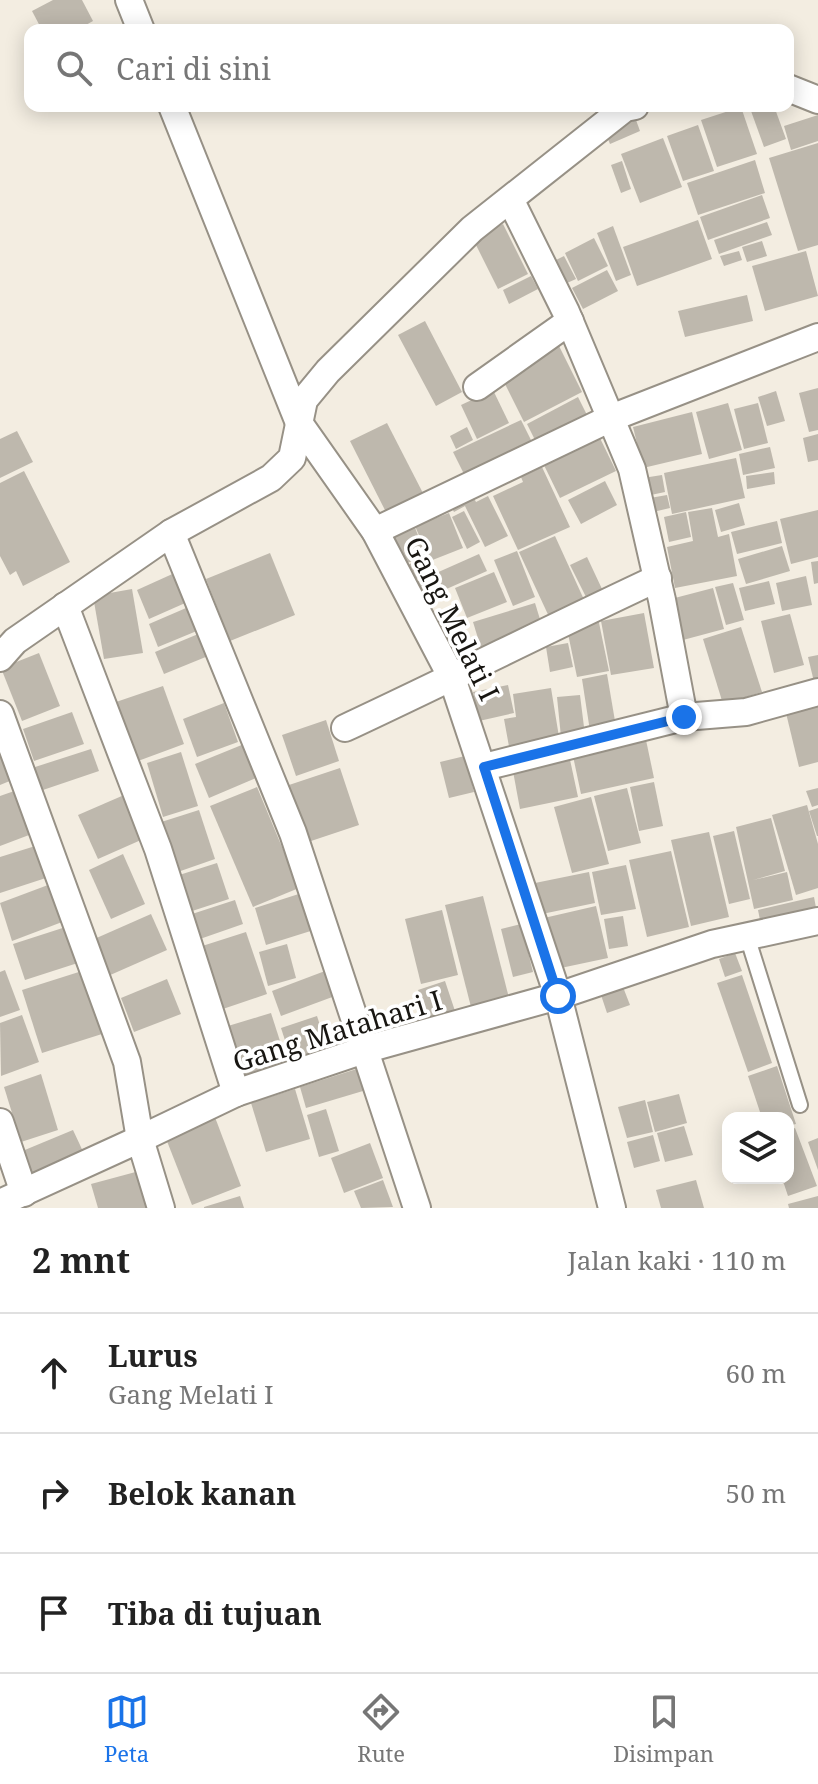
<!DOCTYPE html>
<html lang="id">
<meta charset="utf-8">
<style>
:root{--surface:#fff;--page:#f2f2f2;--text:#222;--muted:#767676;--line:#e0e0e0;--accent:#1a73e8}
body{margin:0;font-family:"Noto Serif",serif;background:var(--page);color:var(--text)}
.controls{position:absolute;right:24px;bottom:24px;display:grid;overflow:hidden;border-radius:16px;box-shadow:0 4px 20px #0003}
.controls button{width:72px;height:72px;display:grid;place-items:center;padding:0;border:0;border-bottom:2px solid var(--line);background:var(--surface);color:var(--text);font:40px sans-serif}
.stop{position:absolute;width:24px;height:24px;margin:-18px;border:6px solid #1a73e8;border-radius:50%;background:#fff}
.stop.end{background:#1a73e8;border-color:#fff;box-shadow:0 2px 8px #0008}
.list{margin:0;padding:0;list-style:none}
h2{display:flex;justify-content:space-between;align-items:center;height:104px;margin:0;padding:0 32px;font-size:34px}
h2 small{font-size:26px;font-weight:400;color:var(--muted)}
.list li{display:grid;grid-template-columns:52px 1fr auto;gap:24px;align-items:center;box-sizing:border-box;height:120px;padding:0 32px;border-top:2px solid var(--line)}
.list b{display:block;font-size:30px;white-space:nowrap}
.list p{margin:0;font-size:26px;white-space:nowrap;color:var(--muted)}
.list em{font-size:26px;font-style:normal;color:var(--muted)}
.icon{flex:none;width:44px;height:44px;fill:none;stroke:currentColor;stroke-width:2;stroke-linecap:round;stroke-linejoin:round}
.map{position:relative;flex:none;width:818px;height:1208px;overflow:hidden}
.search{position:absolute;background:var(--surface);box-shadow:0 4px 20px #0003;left:24px;right:24px;top:24px;height:88px;display:flex;align-items:center;gap:20px;box-sizing:border-box;padding:0 28px;border-radius:16px;color:var(--muted);font-size:30px}
.sheet{height:464px;background:var(--surface)}
nav{display:flex;justify-content:space-around;align-items:center;box-sizing:border-box;height:112px;border-top:2px solid var(--line);background:var(--surface);font-size:22px;color:var(--muted)}
nav a{display:grid;justify-items:center;gap:4px}
nav .on{color:var(--accent)}
.map>svg:first-child{display:block}
.building{fill:#beb8ad}
.lines{fill:none;stroke-linecap:round;stroke-linejoin:round}
.service-casing{stroke:#979186;stroke-width:18}
.minor-casing{stroke:#979186;stroke-width:30}
.service{stroke:#fff;stroke-width:14}
.minor{stroke:#fff;stroke-width:26}
.route{stroke:#1a73e8;stroke-width:10}
.labels{text-anchor:middle;dominant-baseline:central;stroke-width:7;stroke-linejoin:round;paint-order:stroke}
.street-label{font-size:28px;fill:#181612;stroke:#fff}
</style>
<div class="map">
<svg width="818" height="1208" viewBox="0 0 818 1208">
<rect width="100%" height="100%" fill="#f3ede1"/>
<g class="building">
<path d="M53 0H82L93 21 77 30H42L32 11Z"/>
<path d="M767 106H774L786 139 764 147 751 111Z"/>
<path d="M741 107 757 154 717 167 701 120Z"/>
<path d="M818 115V141L791 150 784 126Z"/>
<path d="M636 120 640 131 610 144 605 132Z"/>
<path d="M698 125 714 171 683 181 667 136Z"/>
<path d="M663 138 682 187 640 203 621 154Z"/>
<path d="M818 143V245L798 251 769 158Z"/>
<path d="M755 160 765 193 698 215 687 183Z"/>
<path d="M622 161 631 189 621 193 611 165Z"/>
<path d="M762 195 770 218 708 240 700 217Z"/>
<path d="M698 220 712 259 637 286 623 247Z"/>
<path d="M767 222 772 235 719 254 714 240Z"/>
<path d="M503 224 528 274 498 289 473 239Z"/>
<path d="M613 226 631 275 616 281 597 233Z"/>
<path d="M594 238 608 266 578 281 565 253Z"/>
<path d="M762 241 767 256 747 262 742 247Z"/>
<path d="M739 251 742 260 724 266 720 256Z"/>
<path d="M806 251 818 296 765 311 752 266Z"/>
<path d="M564 256 576 279 567 283 556 260Z"/>
<path d="M607 270 618 291 583 309 572 288Z"/>
<path d="M531 276 538 289 509 304 503 290Z"/>
<path d="M747 295 753 321 685 337 678 311Z"/>
<path d="M425 321 462 392 436 406 398 335Z"/>
<path d="M559 346 582 392 524 422 501 376Z"/>
<path d="M818 388V430L809 432 799 393Z"/>
<path d="M493 390 509 423 477 439 461 405Z"/>
<path d="M776 391 785 421 767 426 758 397Z"/>
<path d="M578 397 588 417 537 444 527 424Z"/>
<path d="M728 403 742 450 709 459 696 412Z"/>
<path d="M758 403 768 443 744 449 734 409Z"/>
<path d="M692 412 702 454 643 468 633 427Z"/>
<path d="M521 420 536 450 468 482 453 452Z"/>
<path d="M387 423 426 499 389 518 350 441Z"/>
<path d="M467 427 473 440 456 449 450 436Z"/>
<path d="M17 431 33 462 0 478V439Z"/>
<path d="M598 434 616 471 560 498 542 461Z"/>
<path d="M818 434V460L808 462 803 438Z"/>
<path d="M770 447 775 468 743 475 739 454Z"/>
<path d="M736 458 745 498 672 514 664 473Z"/>
<path d="M542 467 570 527 518 550 493 496 523 482 521 477Z"/>
<path d="M24 471 70 562 23 586 16 571 10 575 0 556V483Z"/>
<path d="M774 472 775 484 747 489 746 476Z"/>
<path d="M662 475 665 492 646 496 643 478Z"/>
<path d="M605 481 617 505 581 524 568 500Z"/>
<path d="M471 492 476 502 488 496 508 536 485 547 465 506 454 512 449 503Z"/>
<path d="M667 495 670 508 653 512 650 498Z"/>
<path d="M739 503 745 525 721 532 715 510Z"/>
<path d="M712 508 718 537 729 534 737 576 675 588 667 547 693 541 688 512Z"/>
<path d="M818 510V557L791 564 780 519Z"/>
<path d="M464 511 480 542 467 549 452 517Z"/>
<path d="M686 512 691 537 669 542 664 517Z"/>
<path d="M449 513 463 548 430 561 415 526Z"/>
<path d="M777 521 782 543 737 554 731 532Z"/>
<path d="M414 525 426 556 399 566 387 536Z"/>
<path d="M555 536 586 604 551 621 519 552Z"/>
<path d="M782 546 790 571 746 584 738 559Z"/>
<path d="M517 551 535 597 513 606 494 560Z"/>
<path d="M270 553 295 615 230 641 206 579Z"/>
<path d="M479 554 487 571 424 599 416 582Z"/>
<path d="M425 557 432 572 407 583 401 568Z"/>
<path d="M587 557 602 589 586 597 570 565Z"/>
<path d="M818 561V583L814 584 811 562Z"/>
<path d="M179 571 192 600 149 619 137 590Z"/>
<path d="M494 572 507 602 467 618 455 588Z"/>
<path d="M806 576 812 605 782 611 776 583Z"/>
<path d="M769 581 775 604 745 611 739 588Z"/>
<path d="M733 583 744 620 726 625 715 587Z"/>
<path d="M713 588 724 629 683 640 671 599Z"/>
<path d="M132 589 143 653 104 659 93 596Z"/>
<path d="M535 603 543 629 481 648 473 622Z"/>
<path d="M193 605 204 628 158 647 149 624Z"/>
<path d="M644 613 654 668 611 675 601 621Z"/>
<path d="M790 614 804 665 774 673 761 621Z"/>
<path d="M598 618 609 671 577 677 566 624Z"/>
<path d="M741 627 762 692 723 704 703 639Z"/>
<path d="M203 632 213 654 164 674 155 652Z"/>
<path d="M568 643 573 667 550 672 546 647Z"/>
<path d="M39 653 60 706 22 721 1 668Z"/>
<path d="M818 655V685L815 686 808 657Z"/>
<path d="M607 674 616 727 590 731 582 679Z"/>
<path d="M508 685 514 713 479 721 473 692Z"/>
<path d="M163 686 184 744 138 761 116 702Z"/>
<path d="M551 688 560 743 510 752 504 719 516 717 513 694Z"/>
<path d="M580 695 585 735 561 737 557 697Z"/>
<path d="M224 703 238 742 197 757 183 719Z"/>
<path d="M818 705V762L799 767 786 713Z"/>
<path d="M72 712 84 744 34 761 23 729Z"/>
<path d="M326 720 339 761 296 776 282 735Z"/>
<path d="M0 737 17 778 0 785Z"/>
<path d="M646 740 654 778 581 794 573 756Z"/>
<path d="M249 742 263 775 209 798 195 764Z"/>
<path d="M91 749 99 771 40 791 32 768Z"/>
<path d="M181 752 198 806 163 817 147 763Z"/>
<path d="M569 755 578 797 520 809 512 766Z"/>
<path d="M465 756 474 792 449 798 440 762Z"/>
<path d="M340 768 359 825 305 843 286 786Z"/>
<path d="M654 782 663 826 639 831 630 787Z"/>
<path d="M257 787 299 888 253 907 210 806Z"/>
<path d="M627 788 641 843 608 851 594 796Z"/>
<path d="M818 788V805L812 807 806 791Z"/>
<path d="M20 789 37 832 0 846V796Z"/>
<path d="M131 792 150 836 98 859 78 815Z"/>
<path d="M591 797 609 864 572 873 554 807Z"/>
<path d="M807 805 818 844V888L796 895 772 815Z"/>
<path d="M818 808V836H817L809 811Z"/>
<path d="M199 810 215 859 172 874 155 824Z"/>
<path d="M771 818 785 871 753 880 787 872 793 900 754 909 736 827Z"/>
<path d="M734 831 750 899 729 904 713 836Z"/>
<path d="M709 832 729 917 691 926 671 840Z"/>
<path d="M45 843 55 875 0 893V857Z"/>
<path d="M671 851 689 927 647 937 629 860Z"/>
<path d="M123 854 145 904 111 919 89 870Z"/>
<path d="M217 863 229 899 186 913 173 877Z"/>
<path d="M626 865 636 909 601 915 592 872Z"/>
<path d="M589 872 595 903 542 914 535 883Z"/>
<path d="M56 882 70 919 12 941 0 903Z"/>
<path d="M305 892 317 929 266 945 255 908Z"/>
<path d="M483 896 509 998 471 1007 445 905Z"/>
<path d="M814 897 817 913 761 925 758 910Z"/>
<path d="M235 900 243 924 197 940 189 915Z"/>
<path d="M596 906 608 958 556 969 544 918Z"/>
<path d="M442 910 458 975 421 984 405 919Z"/>
<path d="M151 914 167 950 108 976 92 940Z"/>
<path d="M623 916 628 946 609 949 604 919Z"/>
<path d="M75 924 87 960 25 980 13 944Z"/>
<path d="M521 924 533 972 513 977 501 929Z"/>
<path d="M246 932 267 994 217 1011 196 948Z"/>
<path d="M287 944 296 978 268 986 259 952Z"/>
<path d="M735 953 742 971 725 977 719 959Z"/>
<path d="M5 970 20 1010 0 1017V972Z"/>
<path d="M82 971 102 1034 42 1053 22 990Z"/>
<path d="M325 971 335 996 281 1016 272 991Z"/>
<path d="M742 975 772 1063 748 1072 717 983Z"/>
<path d="M167 979 181 1014 134 1032 121 998Z"/>
<path d="M445 981 456 1014 430 1024 418 990Z"/>
<path d="M623 987 630 1005 607 1013 601 995Z"/>
<path d="M271 1013 289 1069 246 1083 228 1026Z"/>
<path d="M22 1015 39 1062 1 1076 0 1023Z"/>
<path d="M317 1016 331 1059 295 1071 281 1028Z"/>
<path d="M366 1066 373 1088 306 1108 300 1087Z"/>
<path d="M777 1066 796 1124 788 1126V1118H762L748 1076Z"/>
<path d="M41 1074 58 1130 21 1142 4 1087Z"/>
<path d="M295 1089 310 1139 266 1152 251 1103Z"/>
<path d="M679 1094 687 1123 655 1132 647 1102Z"/>
<path d="M645 1100 653 1132 627 1138 618 1107Z"/>
<path d="M326 1109 339 1151 319 1157 307 1115Z"/>
<path d="M213 1112 241 1186 192 1205 163 1131Z"/>
<path d="M684 1126 693 1155 665 1162 657 1133Z"/>
<path d="M795 1128 817 1186 788 1196 782 1178H788V1131Z"/>
<path d="M73 1130 87 1160 34 1183 20 1152Z"/>
<path d="M653 1135 660 1161 634 1168 627 1142Z"/>
<path d="M818 1138V1170L808 1142Z"/>
<path d="M370 1143 383 1178 344 1193 331 1158Z"/>
<path d="M143 1170 154 1208H98L91 1184Z"/>
<path d="M383 1180 393 1207 361 1208 354 1191Z"/>
<path d="M696 1180 704 1208H661L656 1190Z"/>
<path d="M240 1196 244 1208H204V1207Z"/>
<path d="M818 1196V1208H789L788 1204Z"/>
</g>
<g class="lines">
<g class="service-casing">
<path id="service" d="M747 936 800 1105"/>
</g>
<g class="minor-casing">
<g id="minor">
<path d="M129 0 141 30"/>
<path d="M788 88 818 100"/>
<path d="M172 106 299 423 375 531 452 678 558 996 612 1208"/>
<path d="M511 201 566 312 632 469 662 600 684 717"/>
<path d="M477 387 570 321"/>
<path d="M375 531 611 418 818 337"/>
<path d="M171 533 293 833 417 1208"/>
<path d="M65 606 158 849 236 1093"/>
<path d="M0 658 15 641 171 533 271 478 292 458 304 400 328 371 472 229 625 108 635 106"/>
<path d="M0 714 127 1062 140 1139 236 1093 367 1049 558 996 712 944 818 921"/>
<path d="M345 728C450 679 553 627 658 578"/>
<path d="M484 767 684 717 746 712 818 692"/>
<path d="M0 1122 24 1193"/>
<path d="M0 1203 140 1139 161 1208"/>
</g>
</g>
<use href="#service" class="service"/>
<use href="#minor" class="minor"/>
</g>
<g class="lines">
<path class="route" d="M558 996 484 767 684 717"/>
</g>
<g class="labels">
<g class="street-label">
<text transform="translate(453 618) rotate(64)">Gang Melati I</text>
<text transform="translate(337 1030) rotate(-17)">Gang Matahari I</text>
</g>
</g>
</svg>
<div class="controls">
<button><svg class="icon" aria-label="layers" viewBox="0 0 24 24"><path d="M12 4l9 5-9 5-9-5zM3 14l9 5 9-5"/></svg></button>
</div>
<div class="stop" style="left:558px;top:996px"></div>
<div class="stop end" style="left:684px;top:717px"></div>
<div class="search"><svg class="icon" aria-label="search" viewBox="0 0 24 24"><circle cx="10" cy="10" r="6"/><path d="M15 15l6 6"/></svg>Cari di sini</div>
</div>
<section class="sheet">
<h2>2 mnt<small>Jalan kaki · 110 m</small></h2>
<ul class="list">
<li><svg class="icon" aria-label="ahead" viewBox="0 0 24 24"><path d="M12 20V5M6 11l6-6 6 6"/></svg><div><b>Lurus</b><p>Gang Melati I</p></div><em>60 m</em></li>
<li><svg class="icon" aria-label="right" viewBox="0 0 24 24"><path d="M7 20v-9h11M14 6l5 5-5 5"/></svg><div><b>Belok kanan</b></div><em>50 m</em></li>
<li><svg class="icon" aria-label="arrive" viewBox="0 0 24 24"><path d="M6 21V4h12l-3 4 3 4H6"/></svg><div><b>Tiba di tujuan</b></div></li>
</ul>
</section>
<nav>
<a class="on"><svg class="icon" aria-label="map" viewBox="0 0 24 24"><path d="M3 6l6-2 6 2 6-2v14l-6 2-6-2-6 2zM9 4v14M15 6v14"/></svg>Peta</a>
<a><svg class="icon" aria-label="directions" viewBox="0 0 24 24"><path d="M12 3l9 9-9 9-9-9zM9 14v-3h6M13 9l2 2-2 2"/></svg>Rute</a>
<a><svg class="icon" aria-label="saved" viewBox="0 0 24 24"><path d="M7 4h10v16l-5-4-5 4z"/></svg>Disimpan</a>
</nav>
